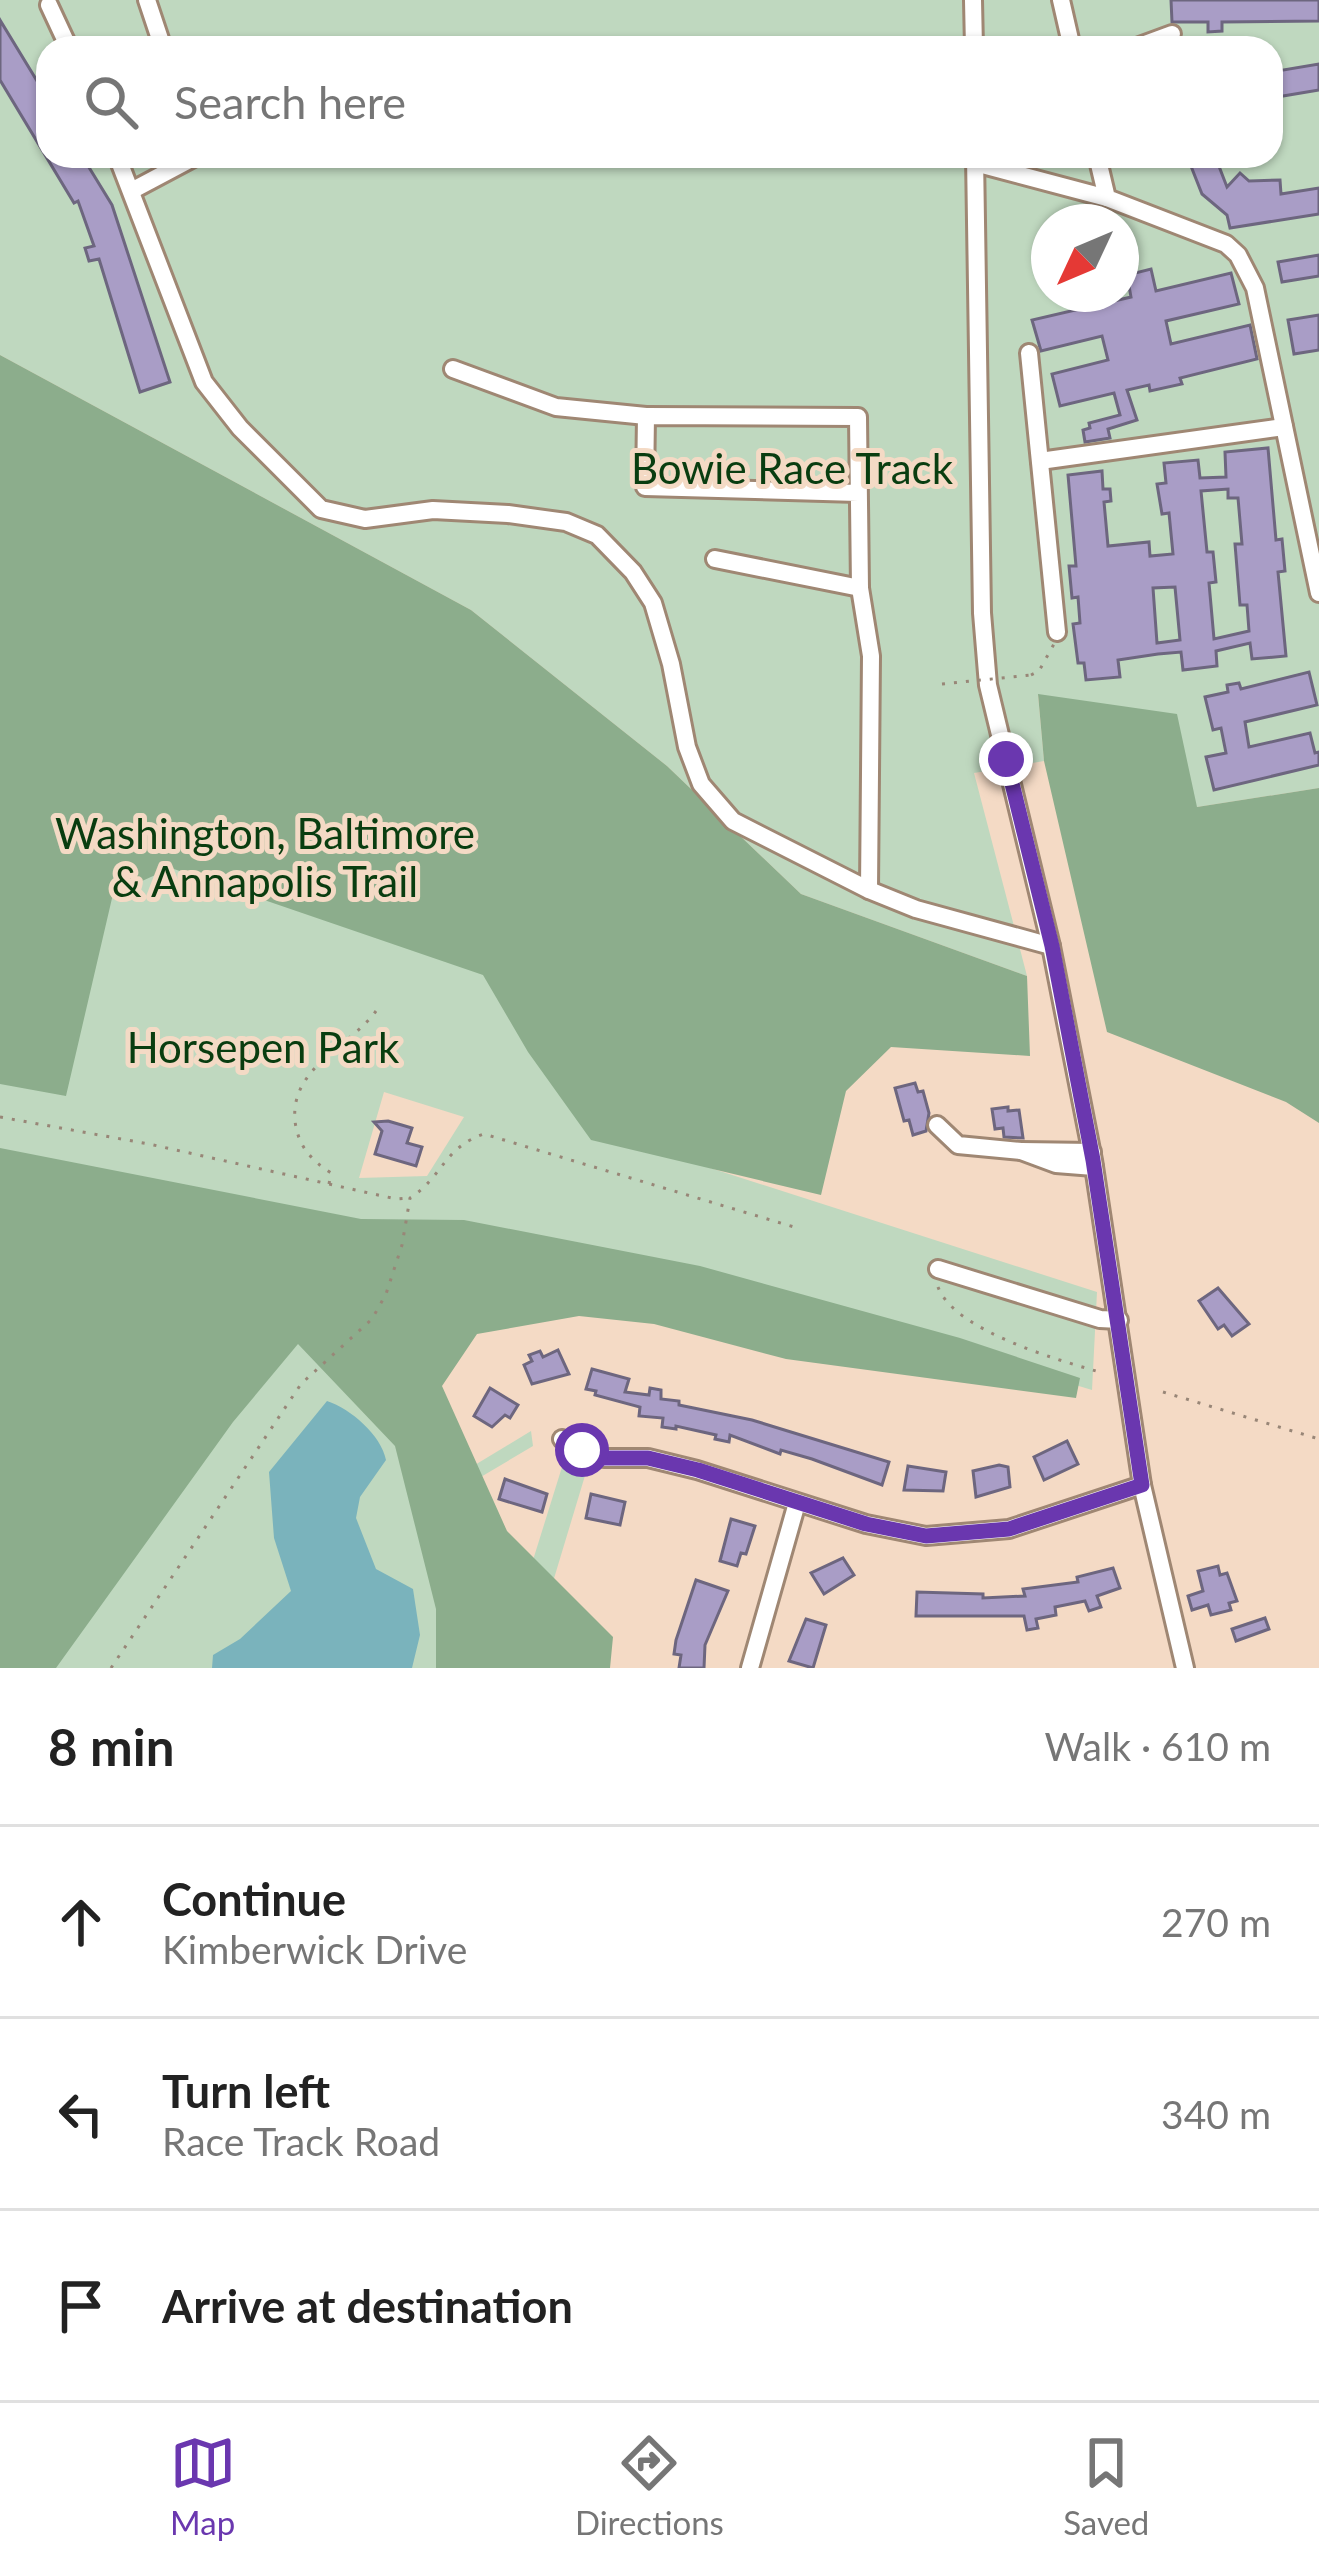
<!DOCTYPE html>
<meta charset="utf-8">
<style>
:root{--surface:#fff;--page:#f6f6f6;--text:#222;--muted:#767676;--line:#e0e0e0;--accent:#6a37af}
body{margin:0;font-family:Lato,sans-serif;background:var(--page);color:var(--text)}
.compass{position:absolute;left:1031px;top:204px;width:108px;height:108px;border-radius:50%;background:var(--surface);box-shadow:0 3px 9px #0004;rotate:226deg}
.stop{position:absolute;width:36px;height:36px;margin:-27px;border:9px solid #6a37af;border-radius:50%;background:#fff}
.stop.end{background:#6a37af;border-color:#fff;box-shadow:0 3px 12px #0008}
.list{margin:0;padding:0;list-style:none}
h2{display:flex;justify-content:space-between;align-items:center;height:156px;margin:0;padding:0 48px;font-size:51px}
h2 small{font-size:39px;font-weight:400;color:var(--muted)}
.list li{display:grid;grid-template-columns:78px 1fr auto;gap:36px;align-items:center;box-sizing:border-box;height:192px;padding:0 48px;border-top:3px solid var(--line)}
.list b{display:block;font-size:45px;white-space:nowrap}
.list p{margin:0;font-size:39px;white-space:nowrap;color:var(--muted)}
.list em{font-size:39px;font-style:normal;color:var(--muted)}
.icon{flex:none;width:66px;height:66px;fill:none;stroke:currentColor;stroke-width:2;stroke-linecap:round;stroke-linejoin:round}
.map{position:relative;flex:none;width:1319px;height:1668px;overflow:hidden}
.search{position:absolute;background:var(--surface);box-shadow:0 3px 9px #0004;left:36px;right:36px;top:36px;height:132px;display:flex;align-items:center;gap:30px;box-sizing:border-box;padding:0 42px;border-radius:36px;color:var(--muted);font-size:45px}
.sheet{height:732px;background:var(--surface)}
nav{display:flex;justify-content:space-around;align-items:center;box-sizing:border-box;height:168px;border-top:3px solid var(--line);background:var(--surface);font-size:33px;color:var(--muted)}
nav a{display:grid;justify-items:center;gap:6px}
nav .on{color:var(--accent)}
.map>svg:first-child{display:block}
.green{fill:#bfd8bf;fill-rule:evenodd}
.forest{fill:#8cad8c}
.water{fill:#7ab3bc}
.building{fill:#a99dc6;stroke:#6d667f;stroke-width:3;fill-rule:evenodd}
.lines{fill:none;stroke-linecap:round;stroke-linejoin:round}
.minor-casing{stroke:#9f8773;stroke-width:22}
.path{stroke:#988677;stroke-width:3;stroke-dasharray:3 9;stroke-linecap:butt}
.minor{stroke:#fff;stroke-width:16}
.path-bridge{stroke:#988677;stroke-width:3;stroke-dasharray:3 9;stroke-linecap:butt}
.route{stroke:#6a37af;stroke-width:15}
.labels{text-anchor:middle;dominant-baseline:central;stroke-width:10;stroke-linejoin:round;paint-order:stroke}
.park-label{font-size:42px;fill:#093d10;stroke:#f4dac5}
</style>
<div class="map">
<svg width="1319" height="1668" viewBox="0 0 1319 1668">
<rect width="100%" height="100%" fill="#f4dac5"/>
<g class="green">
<path d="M0 0H1319V788L1197 807 1038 695 1044 761 974 773 1027 976 801 894 667 766 471 610 0 355ZM48 48H1271V156H48ZM1049 222H1121V294H1049Z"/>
<path d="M0 461 494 667 620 1139 1097 1292 1092 1390 804 1303 637 1288 421 1341 445 1483 531 1431 533 1446 452 1494 519 1605 562 1467 587 1469 530 1658 532 1668H0ZM384 1092 464 1117 427 1176 359 1178Z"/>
</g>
<g class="forest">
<path d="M0 355 471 610 667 766 801 894 1027 976 1030 1056 891 1047 846 1091 821 1195 591 1140 528 1052 483 975 171 868 113 894 66 1096 0 1084Z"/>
<path d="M1038 694 1177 714 1197 807 1319 788V1123L1286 1102 1107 1032 1044 761Z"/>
<path d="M0 1148 361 1219 464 1220 700 1266 960 1338 1080 1378 1076 1398 786 1359 654 1324 579 1316 477 1334 442 1386 507 1531 613 1637 610 1668H436V1609L395 1446 298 1344 233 1422 56 1668H0Z"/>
</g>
<path class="water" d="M327 1401C351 1409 381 1435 386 1460L360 1497 356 1518 376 1569 413 1589 420 1635 412 1668H212L213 1655 240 1639 291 1591 274 1538 269 1472Z"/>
<g class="building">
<path d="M1171 0H1319V21L1222 22V31L1208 32V22H1172Z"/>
<path d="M0 20 48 99V156H82L112 205 170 382 140 392 99 259 89 261 85 248 94 246 78 201 74 203 0 80Z"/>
<path d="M1319 64V90L1271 98V72Z"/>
<path d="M1187 156H1215L1227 187 1240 173 1249 181 1280 180 1281 194 1319 188V214L1230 228 1227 215 1202 194Z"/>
<path d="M1319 255V276L1282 282 1278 262Z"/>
<path d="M1151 269 1156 291 1231 273 1239 304 1166 321 1171 344 1250 325 1257 359 1180 378 1182 384 1150 391 1149 385 1127 390 1137 420 1108 429 1110 438 1085 442 1083 430 1090 428 1089 423 1120 415 1114 393 1060 406 1052 374 1108 360 1102 336 1041 351 1032 320 1131 297 1127 275Z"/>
<path d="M1319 315V350L1294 354 1288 320Z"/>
<path d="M1268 448 1276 540 1282 539 1285 571 1278 572 1286 656 1252 659 1250 643 1216 651 1217 666 1183 670 1181 652 1158 654 1118 660 1120 677 1086 680 1084 663H1078L1073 624 1080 623 1078 597 1072 598 1069 566H1076L1068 475 1102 471 1103 489H1110L1111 501 1104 502 1108 546 1149 542 1150 556 1173 554 1169 513 1162 514 1157 484 1166 483 1164 463 1198 460 1200 478 1226 477 1225 452ZM1228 489V498H1238L1242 544H1235L1240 605H1247L1249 631 1214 639 1209 583 1216 582 1213 552H1207L1201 491ZM1175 587 1180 640 1157 643 1153 588Z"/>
<path d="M1309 672 1317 705 1245 722 1249 747 1310 733 1315 753 1319 752V765L1214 790 1206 757 1226 753 1221 728 1213 730 1205 697 1228 692 1227 685 1239 683 1241 689Z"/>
<path d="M915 1083 918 1092 923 1091 929 1113 926 1131 913 1135 909 1120 904 1121 895 1088Z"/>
<path d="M1008 1107V1111L1019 1110 1023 1138 1004 1137 1003 1128 995 1129 992 1109Z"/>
<path d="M388 1121 412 1128 407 1143 422 1147 416 1166 375 1154 382 1131 374 1122Z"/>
<path d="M1218 1288 1249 1324 1232 1336 1224 1325 1218 1329 1199 1301Z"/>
<path d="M558 1350 569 1374 532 1384 524 1365 532 1361 529 1355 540 1351 543 1357Z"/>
<path d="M592 1369 629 1379 625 1392 649 1395 650 1388 661 1390V1399L679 1401V1405L752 1420 889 1462 882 1485 812 1459 781 1450 780 1454 730 1435 729 1442 715 1439 716 1435 676 1426V1429L662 1427 663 1418 639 1416 640 1407 595 1395 596 1391 586 1389Z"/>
<path d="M490 1388 518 1405 510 1418 505 1415 492 1427 474 1416Z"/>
<path d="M1067 1441 1078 1464 1044 1480 1034 1457Z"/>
<path d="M999 1465 1008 1467 1010 1487 976 1497 973 1471Z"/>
<path d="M908 1466 946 1472 943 1491 904 1490Z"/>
<path d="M505 1479 547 1494 542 1512 499 1499Z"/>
<path d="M591 1494 625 1502 620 1525 586 1518Z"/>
<path d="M731 1519 755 1526 746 1554 741 1553 737 1566 720 1561Z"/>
<path d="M843 1558 854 1575 824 1594 811 1573Z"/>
<path d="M1218 1566 1220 1575 1227 1573 1237 1601 1229 1603 1231 1610 1211 1615 1208 1605 1192 1610 1188 1596 1203 1591 1198 1571Z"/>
<path d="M1113 1568 1120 1588 1097 1596 1101 1607 1089 1611 1085 1601 1055 1607 1056 1615 1036 1619 1038 1628 1027 1630 1024 1616H916L917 1592 983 1594V1598L1025 1596 1023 1589 1078 1582 1077 1577Z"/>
<path d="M696 1580 728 1591 705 1645 704 1668H679L681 1655 674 1654 676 1640Z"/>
<path d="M1265 1618 1269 1629 1236 1641 1232 1629Z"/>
<path d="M806 1619 826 1625 813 1668 789 1661Z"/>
</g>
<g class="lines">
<g class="minor-casing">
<g id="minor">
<path d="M147 0 163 48"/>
<path d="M973 0 974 48"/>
<path d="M1061 0 1072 48"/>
<path d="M49 5 69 48"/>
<path d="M1134 48 1172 34"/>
<path d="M117 156 204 382 240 428 321 509 365 519 433 510 508 514 566 522 597 535 633 572 653 603 671 664 687 747 701 784 733 821 869 890 916 909 1051 946"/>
<path d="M975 156 982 613 988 685 1051 946 1093 1160 1142 1485 1185 1668"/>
<path d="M1097 156 1107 198 1226 244 1238 255 1255 288 1319 593"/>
<path d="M975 163 1107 198"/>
<path d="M133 190 197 156"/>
<path d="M1029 353 1057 632"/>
<path d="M453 369 556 407 646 416"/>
<path d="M1040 461 1284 427"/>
<path d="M858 493 645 487 646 416 858 417 860 588 871 656 869 890"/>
<path d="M715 559 860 588"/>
<path d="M937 1125 958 1145 1021 1151"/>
<path d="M1092 1152 1021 1151 1056 1164 1094 1167"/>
<path d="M938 1269 1100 1319 1119 1320"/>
<path d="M562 1439 604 1458H648L697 1470 866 1524 926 1536 1009 1529 1142 1485"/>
<path d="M750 1668 797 1503"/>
</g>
</g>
<g class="path">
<path d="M1031 675 1039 671 1054 644"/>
<path d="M0 1117 149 1144 396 1199 409 1198"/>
<path d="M329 1184 331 1173C311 1160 298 1146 295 1121 290 1067 349 1048 376 1011"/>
<path d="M938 1287C954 1330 1055 1359 1096 1371"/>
<path d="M1163 1392 1319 1439"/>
<path d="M111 1668 301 1384 372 1319 386 1294 402 1245 410 1198C442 1178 444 1147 484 1134L794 1227"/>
</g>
<use href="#minor" class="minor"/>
<path class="path-bridge" d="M942 684 1031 675"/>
</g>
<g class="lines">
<path class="route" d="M582 1450 604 1458H648L698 1470 866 1524 926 1536 1009 1529 1142 1485 1093 1160 1052 946 1006 759"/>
</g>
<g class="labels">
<g class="park-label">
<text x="792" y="468">Bowie Race Track</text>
<text x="265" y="833">Washington, Baltimore<tspan x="265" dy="48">&amp; Annapolis Trail</tspan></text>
<text x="263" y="1047">Horsepen Park</text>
</g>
</g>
</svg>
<svg class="compass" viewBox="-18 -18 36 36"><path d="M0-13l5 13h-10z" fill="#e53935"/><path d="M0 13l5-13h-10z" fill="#767676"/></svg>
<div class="stop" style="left:582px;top:1450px"></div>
<div class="stop end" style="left:1006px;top:759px"></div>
<div class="search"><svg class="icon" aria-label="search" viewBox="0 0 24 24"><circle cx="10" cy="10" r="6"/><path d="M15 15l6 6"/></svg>Search here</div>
</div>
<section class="sheet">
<h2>8 min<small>Walk · 610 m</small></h2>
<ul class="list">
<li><svg class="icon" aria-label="ahead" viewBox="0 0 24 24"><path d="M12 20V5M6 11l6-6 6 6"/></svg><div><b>Continue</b><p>Kimberwick Drive</p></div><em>270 m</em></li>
<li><svg class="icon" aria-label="left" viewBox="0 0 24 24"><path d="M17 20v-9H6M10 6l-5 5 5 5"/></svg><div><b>Turn left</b><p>Race Track Road</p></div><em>340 m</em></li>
<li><svg class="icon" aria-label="arrive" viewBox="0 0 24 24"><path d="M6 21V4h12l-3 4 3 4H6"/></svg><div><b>Arrive at destination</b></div></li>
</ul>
</section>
<nav>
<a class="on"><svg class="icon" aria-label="map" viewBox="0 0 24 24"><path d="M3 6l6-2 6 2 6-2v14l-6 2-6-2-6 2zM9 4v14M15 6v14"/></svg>Map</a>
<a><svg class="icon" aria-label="directions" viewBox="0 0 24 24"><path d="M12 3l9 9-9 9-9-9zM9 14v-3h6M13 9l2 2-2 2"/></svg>Directions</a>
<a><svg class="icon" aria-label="saved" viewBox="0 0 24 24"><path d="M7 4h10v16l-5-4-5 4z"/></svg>Saved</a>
</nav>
